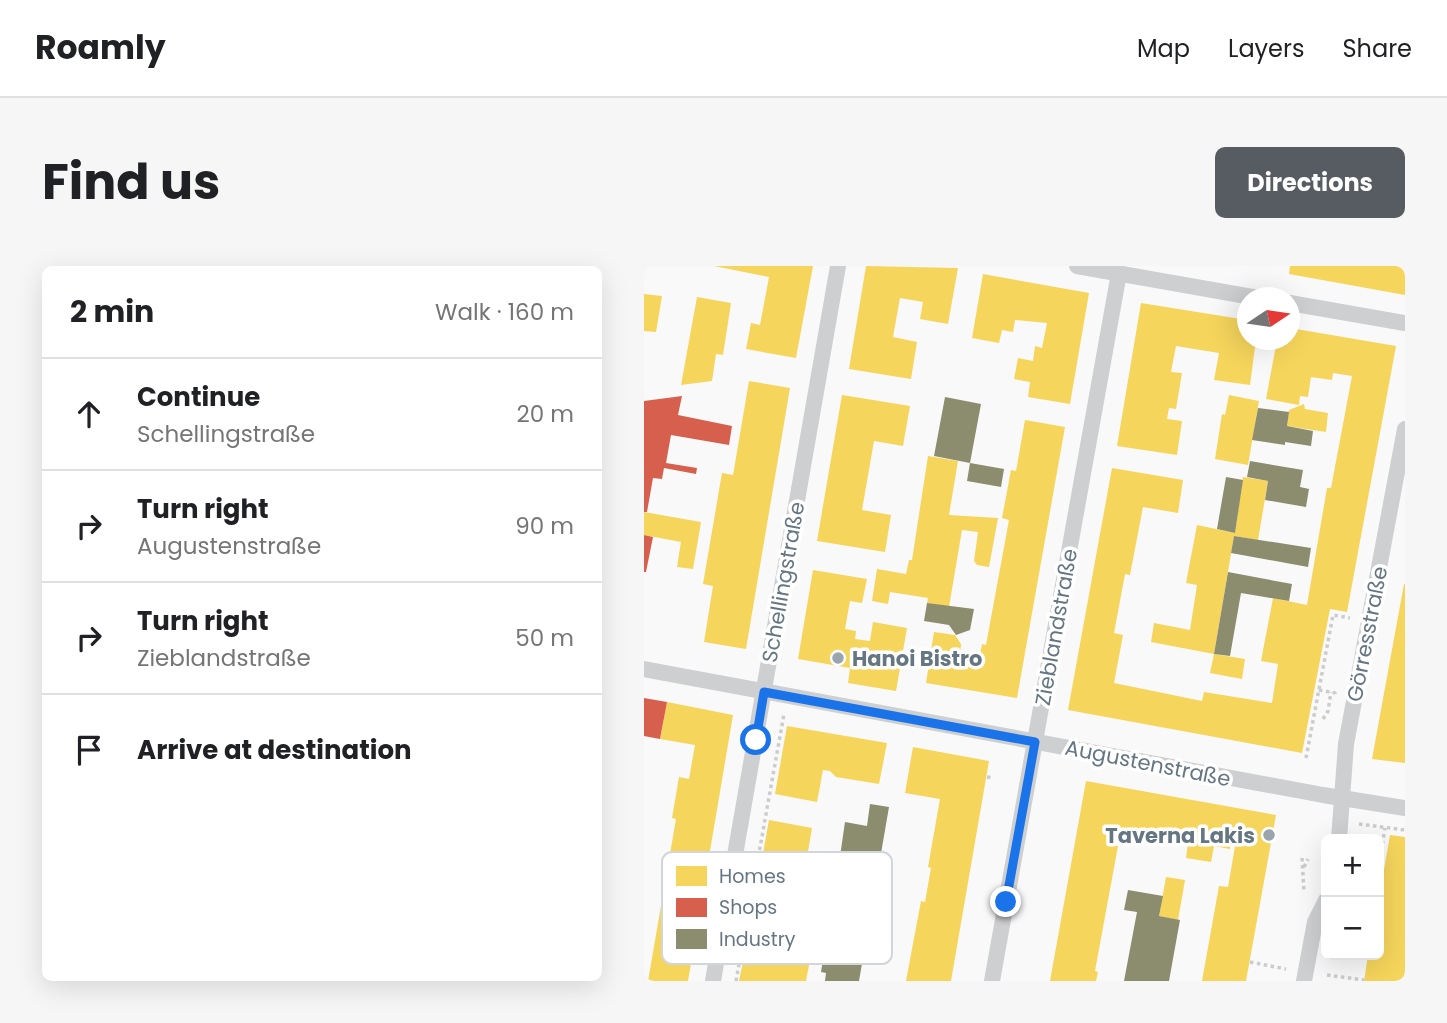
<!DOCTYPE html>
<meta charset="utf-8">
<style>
:root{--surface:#fff;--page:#f6f6f6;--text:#202124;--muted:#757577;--line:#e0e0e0;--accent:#565c61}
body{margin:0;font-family:Poppins,sans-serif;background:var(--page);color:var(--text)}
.controls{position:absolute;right:21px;bottom:21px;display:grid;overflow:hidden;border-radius:10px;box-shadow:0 7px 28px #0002}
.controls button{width:63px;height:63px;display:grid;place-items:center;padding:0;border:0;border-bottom:2px solid var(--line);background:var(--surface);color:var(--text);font:35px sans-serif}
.compass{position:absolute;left:593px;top:21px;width:63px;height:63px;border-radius:50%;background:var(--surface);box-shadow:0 7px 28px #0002;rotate:77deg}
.stop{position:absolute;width:21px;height:21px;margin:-16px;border:5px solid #1a73e8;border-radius:50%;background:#fff}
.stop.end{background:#1a73e8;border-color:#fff;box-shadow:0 2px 7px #0008}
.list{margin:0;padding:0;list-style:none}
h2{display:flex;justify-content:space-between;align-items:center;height:91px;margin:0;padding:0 28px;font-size:30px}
h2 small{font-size:23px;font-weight:400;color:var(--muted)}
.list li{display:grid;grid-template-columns:46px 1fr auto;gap:21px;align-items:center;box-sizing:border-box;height:112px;padding:0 28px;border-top:2px solid var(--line)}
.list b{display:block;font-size:26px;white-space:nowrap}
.list p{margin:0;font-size:23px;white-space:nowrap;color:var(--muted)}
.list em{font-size:23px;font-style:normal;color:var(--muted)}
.icon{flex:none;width:38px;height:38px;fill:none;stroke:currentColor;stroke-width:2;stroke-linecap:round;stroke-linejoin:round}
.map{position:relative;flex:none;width:761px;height:715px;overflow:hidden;border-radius:10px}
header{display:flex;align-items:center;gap:42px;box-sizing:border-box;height:98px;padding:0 35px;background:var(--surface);border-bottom:2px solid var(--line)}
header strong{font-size:33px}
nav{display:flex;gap:38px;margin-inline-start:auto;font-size:24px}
.intro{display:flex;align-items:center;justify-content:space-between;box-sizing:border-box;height:168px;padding:0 42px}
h1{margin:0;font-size:49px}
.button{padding:18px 32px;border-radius:10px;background:var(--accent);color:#fff;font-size:24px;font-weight:700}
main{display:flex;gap:42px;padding:0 42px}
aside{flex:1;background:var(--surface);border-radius:10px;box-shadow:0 7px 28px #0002}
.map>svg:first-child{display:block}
.homes{fill:#f6d55c}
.shops{fill:#d6604d}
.industry{fill:#8c8c6e}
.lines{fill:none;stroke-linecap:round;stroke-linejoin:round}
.path{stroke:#cbcccd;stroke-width:3.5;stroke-dasharray:3.5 3.5;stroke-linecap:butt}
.street{stroke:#cecfd0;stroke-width:16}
.route{stroke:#1a73e8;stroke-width:9}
.poi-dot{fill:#99a4ac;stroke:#fff;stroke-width:2.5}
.labels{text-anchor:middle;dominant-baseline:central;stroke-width:7;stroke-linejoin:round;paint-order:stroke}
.street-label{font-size:21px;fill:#657683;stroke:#fff}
.poi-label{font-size:21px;font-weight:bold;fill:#657683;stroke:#fff;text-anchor:start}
.key{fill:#fff;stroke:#d1d6da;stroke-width:2}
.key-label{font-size:19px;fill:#657683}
</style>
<header>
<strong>Roamly</strong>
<nav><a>Map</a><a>Layers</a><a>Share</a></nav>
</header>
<div class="intro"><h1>Find us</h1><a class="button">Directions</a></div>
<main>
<aside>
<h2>2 min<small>Walk · 160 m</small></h2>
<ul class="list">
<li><svg class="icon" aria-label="ahead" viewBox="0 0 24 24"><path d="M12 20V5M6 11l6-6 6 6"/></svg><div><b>Continue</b><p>Schellingstraße</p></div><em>20 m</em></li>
<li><svg class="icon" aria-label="right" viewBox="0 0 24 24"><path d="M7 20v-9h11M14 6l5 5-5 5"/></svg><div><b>Turn right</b><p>Augustenstraße</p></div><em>90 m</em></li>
<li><svg class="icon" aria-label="right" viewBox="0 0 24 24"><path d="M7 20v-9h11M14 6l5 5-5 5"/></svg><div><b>Turn right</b><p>Zieblandstraße</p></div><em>50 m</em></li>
<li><svg class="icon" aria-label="arrive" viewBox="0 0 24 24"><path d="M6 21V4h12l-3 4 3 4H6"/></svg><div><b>Arrive at destination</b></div></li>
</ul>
</aside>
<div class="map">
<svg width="761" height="715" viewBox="0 0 761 715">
<rect width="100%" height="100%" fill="#f9f9f9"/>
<g class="homes">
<path d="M70 0H169L152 92 102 83 107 57 116 59 125 11Z"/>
<path d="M222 0 314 2 304 58 276 53 279 36 256 32 249 71 273 76 267 113 205 103Z"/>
<path d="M646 0H761V29L645 8Z"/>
<path d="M339 8 445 27 426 138 384 131 386 116 370 113 374 92 389 95 391 80 398 82 403 57 371 54 369 66 358 64 355 77 328 72Z"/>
<path d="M0 28 18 30 12 66 0 65Z"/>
<path d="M53 31 87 37 79 89 72 88 68 115 37 119Z"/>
<path d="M497 37 603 54V74H612L606 119 570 114 575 87 532 80 527 106 538 107 532 143 525 142 523 153 538 155 533 189 473 180Z"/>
<path d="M646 62 752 80 703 346 686 343 658 487 424 444 468 202 539 214 534 247 499 241 486 309 481 308 470 367 479 369 470 417 558 435 560 426 628 437 634 398 617 395 629 332 663 339 683 222H687L708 110 689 107 688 114 667 111 664 131 656 130 655 139 622 133 633 74H646Z"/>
<path d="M105 115 146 122 102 383 60 376 69 320 59 318 78 207 89 209Z"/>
<path d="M198 129 266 140 259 180 230 175 218 244 247 249 241 286 173 275Z"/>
<path d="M585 129 615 135 604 199 571 193 578 148 581 149Z"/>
<path d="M660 138 661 143 684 147 682 166 643 160 645 144Z"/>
<path d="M381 154 421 161 373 432 282 417 290 366 311 369 317 378 316 388 323 389 321 398 334 400 338 378 342 379 365 254 358 252 367 204 372 205Z"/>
<path d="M284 190 314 195 305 249 354 252 345 301 333 299 330 295 334 266 318 264 305 341 283 337 284 332 246 326 244 338 228 335 233 303 262 308 265 294H268Z"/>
<path d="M599 211 624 215 614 274 590 270 570 388 507 376 510 357 546 364 553 319 542 317 553 259 591 267Z"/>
<path d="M0 246 57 256 49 303 33 301 37 276 0 269Z"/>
<path d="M169 304 223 313 218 337 206 335 201 363 212 365 211 373 226 375 229 356 263 362 252 425 204 417 206 402 154 393Z"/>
<path d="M760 318H761V497L728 493Z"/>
<path d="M570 388 601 393 598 413 566 407Z"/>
<path d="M23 436 89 449 44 715H4L32 553 28 552 35 511 45 513 51 479 16 473Z"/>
<path d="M143 460 243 477 235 518 192 511 186 505 179 504 173 536 131 528Z"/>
<path d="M269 481 345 495 307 715H262L277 635 281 636 287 602 284 601 296 533 261 527Z"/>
<path d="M442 515 632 549 602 715H558L575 620 584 621 591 580 586 579V583L570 580 567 596 542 592 545 569 530 566 529 571 467 560 464 578 474 580 451 705 454 706 452 715H406Z"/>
<path d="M125 554 168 562 151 662 107 654Z"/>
<path d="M746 569 761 571V715H720L724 689H735V633Z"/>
<path d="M522 611 541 614 534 654 515 650Z"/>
<path d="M102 682 166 694 162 715H95Z"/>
</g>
<g class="shops">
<path d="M38 130 34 149 88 160 85 179 27 169 22 197 53 202 52 208 20 202 18 213 9 212 3 246H0V135Z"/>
<path d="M0 269 9 271 2 306H0Z"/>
<path d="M0 432 23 436 16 473 0 470Z"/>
</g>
<g class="industry">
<path d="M301 131 337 138 326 197 360 203 357 221 323 215 326 197 290 190Z"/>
<path d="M614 142 645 146 643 160 669 165 667 180 641 176V179L608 174Z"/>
<path d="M606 195 659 204 656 221 665 223 662 241 621 234 624 215 603 211Z"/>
<path d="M582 211 599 214 591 267 573 263Z"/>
<path d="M590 270 667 282 664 301 587 287Z"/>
<path d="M584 306 648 318 645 335 597 327 586 390 570 388Z"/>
<path d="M283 337 330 343 326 364 312 369 305 359 280 355Z"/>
<path d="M226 538 245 541 215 715H181L182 707 177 706 181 681 176 680 188 617 192 618 201 556 223 560Z"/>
<path d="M484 624 519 630 515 650 536 654 525 715H480L493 646 480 644Z"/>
</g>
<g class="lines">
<g class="path">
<path d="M675 424 691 427 692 431"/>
<path d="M679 453 684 445 687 426"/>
<path d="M662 492 689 349 706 352"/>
<path d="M343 511 349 512"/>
<path d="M715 558 761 564"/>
<path d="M658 592 660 626"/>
<path d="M735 599 741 562"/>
<path d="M660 601 664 593"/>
<path d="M606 696 642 703"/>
<path d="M683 709 720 714"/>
<path d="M92 715 140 448"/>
</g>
<g class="street">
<path d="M433 0 614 32"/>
<path d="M646 37 761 57"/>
<path d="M0 403 679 529 761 542"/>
<path d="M695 573 702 478 761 163"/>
<path d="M69 715 194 0"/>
<path d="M348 715 475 7"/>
<path d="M660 715 671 656 682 634"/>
</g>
</g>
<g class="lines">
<path class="route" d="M112 474 120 426 391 476 362 636"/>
</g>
<g class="poi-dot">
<circle cx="194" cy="392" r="7"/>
<circle cx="625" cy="569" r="7"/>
</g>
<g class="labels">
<g class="street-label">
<text transform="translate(139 316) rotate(-80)">Schellingstraße</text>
<text transform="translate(412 361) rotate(-80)">Zieblandstraße</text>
<text transform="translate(723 368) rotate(-79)">Görresstraße</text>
<text transform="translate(504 497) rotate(11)">Augustenstraße</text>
</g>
<g class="poi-label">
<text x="208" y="392">Hanoi Bistro</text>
<text x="611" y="569" text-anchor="end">Taverna Lakis</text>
</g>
</g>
<rect x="18" y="586" width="230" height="112" rx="10" class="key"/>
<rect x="32" y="600" width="31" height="20" fill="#f6d55c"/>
<rect x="32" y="632" width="31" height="19" fill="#d6604d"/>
<rect x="32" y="663" width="31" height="20" fill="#8c8c6e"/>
<g class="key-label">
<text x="75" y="617">Homes</text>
<text x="75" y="648">Shops</text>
<text x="75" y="680">Industry</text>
</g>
</svg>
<div class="controls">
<button>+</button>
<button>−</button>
</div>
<svg class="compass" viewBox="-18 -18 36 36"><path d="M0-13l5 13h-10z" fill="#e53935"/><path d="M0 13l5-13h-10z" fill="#757577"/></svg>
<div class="stop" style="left:112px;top:474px"></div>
<div class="stop end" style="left:362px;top:636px"></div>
</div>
</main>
